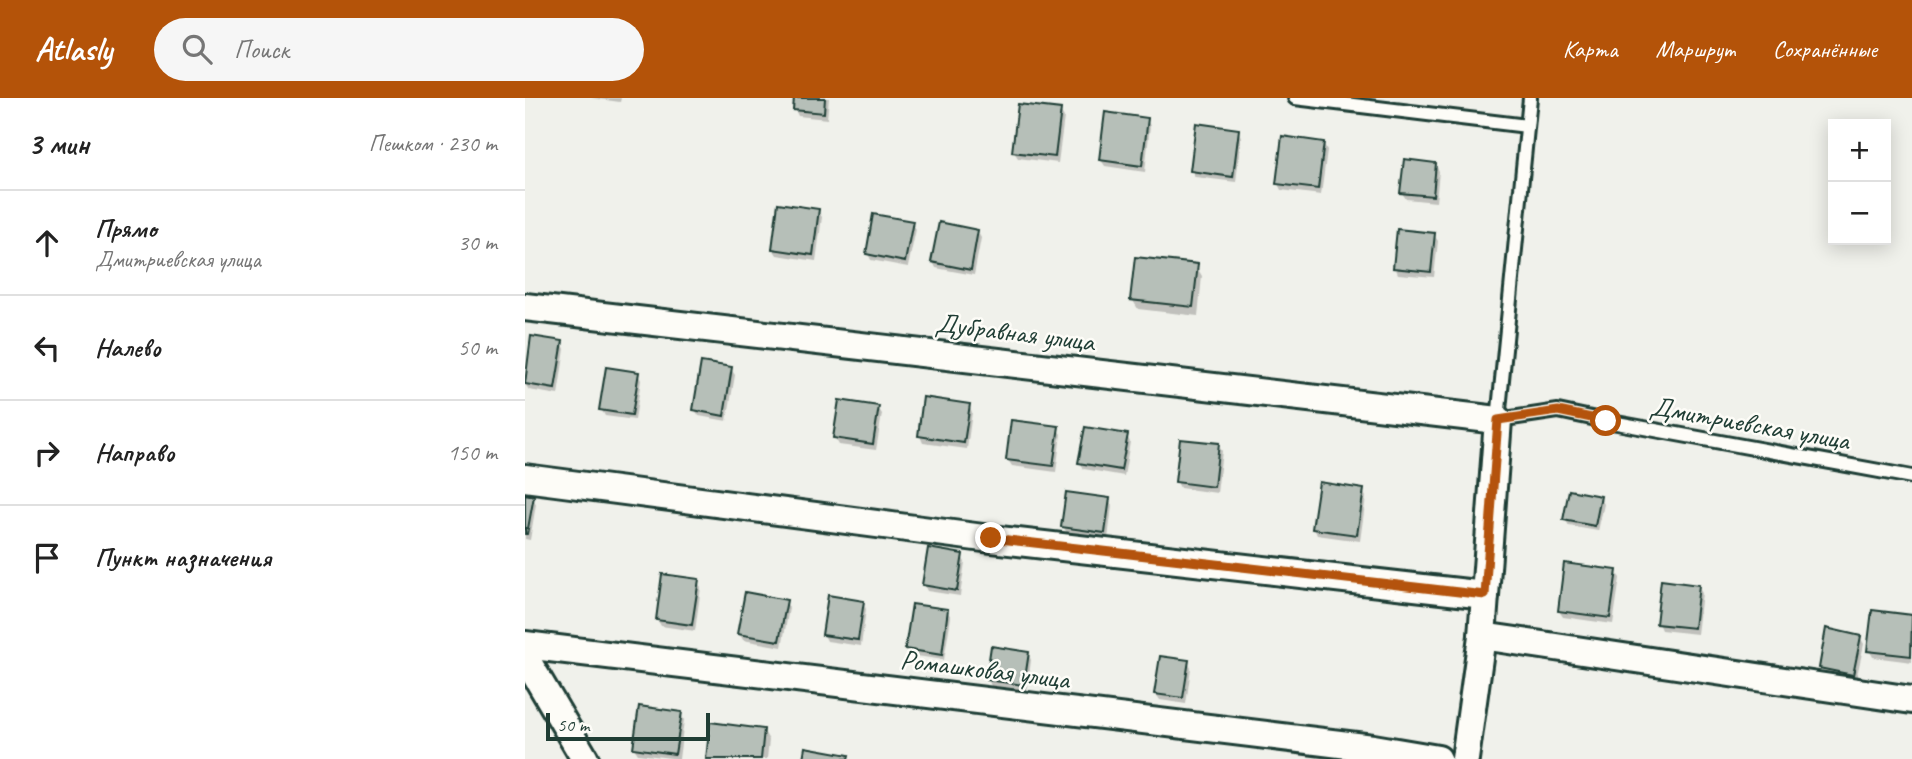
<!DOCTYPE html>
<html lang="ru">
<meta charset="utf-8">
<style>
:root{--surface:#fff;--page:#f6f6f6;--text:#222;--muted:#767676;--line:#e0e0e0;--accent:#b45309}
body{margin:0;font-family:Caveat,sans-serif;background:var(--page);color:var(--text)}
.controls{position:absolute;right:21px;top:21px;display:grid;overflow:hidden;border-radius:0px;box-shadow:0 4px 18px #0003}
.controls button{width:63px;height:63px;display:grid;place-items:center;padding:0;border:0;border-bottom:2px solid var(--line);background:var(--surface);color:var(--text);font:35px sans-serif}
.scale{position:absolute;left:21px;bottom:18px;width:164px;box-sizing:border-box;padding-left:7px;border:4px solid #1f3d34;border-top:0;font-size:19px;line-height:24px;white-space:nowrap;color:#1f3d34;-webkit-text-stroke:5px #fdfcf7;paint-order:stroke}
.stop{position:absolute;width:21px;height:21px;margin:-16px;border:5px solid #b45309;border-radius:50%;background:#fff}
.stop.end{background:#b45309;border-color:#fff;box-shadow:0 2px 7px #0008}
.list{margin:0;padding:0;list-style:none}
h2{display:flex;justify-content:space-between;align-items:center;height:91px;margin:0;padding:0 28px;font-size:30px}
h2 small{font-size:23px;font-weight:400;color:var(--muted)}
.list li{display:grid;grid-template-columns:46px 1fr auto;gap:21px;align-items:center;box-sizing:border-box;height:105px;padding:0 28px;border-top:2px solid var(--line)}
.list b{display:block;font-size:26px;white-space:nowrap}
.list p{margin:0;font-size:23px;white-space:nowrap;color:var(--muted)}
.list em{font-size:23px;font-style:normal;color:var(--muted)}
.icon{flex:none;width:38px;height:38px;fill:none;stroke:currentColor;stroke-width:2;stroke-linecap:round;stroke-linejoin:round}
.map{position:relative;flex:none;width:1387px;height:661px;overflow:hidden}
header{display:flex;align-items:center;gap:42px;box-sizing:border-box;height:98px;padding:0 35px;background:var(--accent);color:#fff}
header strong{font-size:33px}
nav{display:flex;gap:38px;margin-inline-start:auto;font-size:24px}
.search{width:490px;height:63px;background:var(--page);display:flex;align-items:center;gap:18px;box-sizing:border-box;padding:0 24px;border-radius:38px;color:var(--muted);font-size:26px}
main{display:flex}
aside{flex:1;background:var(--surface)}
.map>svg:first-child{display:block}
.shadow{fill:#0003}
.building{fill:#b6bfb8;stroke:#1f3d34;stroke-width:2}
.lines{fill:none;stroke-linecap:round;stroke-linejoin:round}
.lane-casing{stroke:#1f3d34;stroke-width:18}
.street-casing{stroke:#1f3d34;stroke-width:32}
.lane{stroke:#fdfcf7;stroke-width:12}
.street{stroke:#fdfcf7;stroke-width:26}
.route{stroke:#b45309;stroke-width:9}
.labels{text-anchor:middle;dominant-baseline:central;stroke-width:5;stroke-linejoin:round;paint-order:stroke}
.street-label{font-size:28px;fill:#1f3d34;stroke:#fdfcf7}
</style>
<header>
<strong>Atlasly</strong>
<div class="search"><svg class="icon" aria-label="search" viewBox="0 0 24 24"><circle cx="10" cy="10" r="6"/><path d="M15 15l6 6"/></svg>Поиск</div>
<nav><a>Карта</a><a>Маршрут</a><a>Сохранённые</a></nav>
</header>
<main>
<aside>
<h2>3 мин<small>Пешком · 230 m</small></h2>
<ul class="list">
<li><svg class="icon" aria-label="ahead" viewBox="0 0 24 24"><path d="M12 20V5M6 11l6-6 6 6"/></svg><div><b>Прямо</b><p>Дмитриевская улица</p></div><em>30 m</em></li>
<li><svg class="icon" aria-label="left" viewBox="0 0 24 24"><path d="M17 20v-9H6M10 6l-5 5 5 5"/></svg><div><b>Налево</b></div><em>50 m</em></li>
<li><svg class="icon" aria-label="right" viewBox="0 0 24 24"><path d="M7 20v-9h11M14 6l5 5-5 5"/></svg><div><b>Направо</b></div><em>150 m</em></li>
<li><svg class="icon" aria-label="arrive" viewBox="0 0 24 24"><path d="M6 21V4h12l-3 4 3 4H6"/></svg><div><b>Пункт назначения</b></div></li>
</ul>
</aside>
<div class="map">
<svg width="1387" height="661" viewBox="0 0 1387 661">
<rect width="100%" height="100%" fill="#f0f1eb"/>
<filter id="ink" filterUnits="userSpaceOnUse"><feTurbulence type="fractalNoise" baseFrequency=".0143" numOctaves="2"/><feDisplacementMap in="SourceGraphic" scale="14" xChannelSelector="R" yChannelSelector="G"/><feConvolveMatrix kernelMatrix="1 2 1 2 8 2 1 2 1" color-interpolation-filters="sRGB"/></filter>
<g filter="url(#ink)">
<g class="shadow">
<path d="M66 0H96L95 4Z"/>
<path d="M271 0H304L302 21 273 18 270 12Z"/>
<path d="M535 13 539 19 533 65 493 60 489 54Z"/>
<path d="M622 22 625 28 620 74 580 68 576 62Z"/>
<path d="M713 32 716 39 711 84 670 79 667 73Z"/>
<path d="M798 45 802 52 796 97 756 92 753 86Z"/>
<path d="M910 66 914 73 911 104 881 101 877 95Z"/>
<path d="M293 113 297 119 291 163 252 157 248 151Z"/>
<path d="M387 125 391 131 383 169 346 162 343 156Z"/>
<path d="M452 133 456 140 449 177 411 170 408 164Z"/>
<path d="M909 137 913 143 909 179 873 176 870 169Z"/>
<path d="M671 168 677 178 673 218 613 211 607 201Z"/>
<path d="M37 244 40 251 33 297 4 292 0 286Z"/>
<path d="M206 271 210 277 202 323 174 318 170 312Z"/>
<path d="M113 276 116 282 110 322 80 318 76 311Z"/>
<path d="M444 307 447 314 442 351 398 345 395 338Z"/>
<path d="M353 310 357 316 351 352 314 347 310 340Z"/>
<path d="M532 330 536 336 531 374 487 368 483 362Z"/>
<path d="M602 338 605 344 599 378 559 371 555 364Z"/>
<path d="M693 347 697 353 692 395 655 390 652 384Z"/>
<path d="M838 393 841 399 835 443 792 437 789 430Z"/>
<path d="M0 398 8 399 11 406 5 442 0 441Z"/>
<path d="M1075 399 1079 406 1073 433 1044 428 1040 421Z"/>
<path d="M584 402 587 408 583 441 542 435 538 428Z"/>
<path d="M436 457 440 464 435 498 402 493 399 487Z"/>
<path d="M1091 474 1095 480 1088 526 1038 519 1034 513Z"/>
<path d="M172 483 176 489 170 533 136 528 132 521Z"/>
<path d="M1173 489 1177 495 1172 536 1136 532 1133 525Z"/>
<path d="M261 504 264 510 257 549 218 542 214 535Z"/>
<path d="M338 504 341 511 336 548 302 543 299 537Z"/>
<path d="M422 513 426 519 419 562 385 557 382 551Z"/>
<path d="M1348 514 1387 519V564L1348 559 1344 552Z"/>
<path d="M1335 539 1339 546 1331 582 1299 576 1295 569Z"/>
<path d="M503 555 506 562 502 593 466 588 463 581Z"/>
<path d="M663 564 666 570 661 606 635 602 631 596Z"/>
<path d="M156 616 159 622 154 661 113 656 109 650Z"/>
<path d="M238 632 244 642 242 661H182Z"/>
</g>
<g class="building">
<path d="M269 0H300L299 15 268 12Z"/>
<path d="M493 6 536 11 530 59 487 54Z"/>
<path d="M580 14 623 20 617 68 574 62Z"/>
<path d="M671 25 714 31 708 79 665 73Z"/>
<path d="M757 38 799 44 793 91 751 86Z"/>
<path d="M879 61 911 65 908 98 875 95Z"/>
<path d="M253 105 294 111 288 157 247 151Z"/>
<path d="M348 116 388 123 380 164 341 156Z"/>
<path d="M414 124 453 132 446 172 406 164Z"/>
<path d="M872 131 910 135 906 174 868 170Z"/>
<path d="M610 159 673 166 668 209 605 202Z"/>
<path d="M6 238 38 243 30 291 0 286Z"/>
<path d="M176 264 207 269 199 318 168 312Z"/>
<path d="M81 269 114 274 107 317 74 312Z"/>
<path d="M398 299 445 306 439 345 393 338Z"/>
<path d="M314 302 354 308 348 346 308 340Z"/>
<path d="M486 322 534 328 528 368 481 362Z"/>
<path d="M560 329 603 336 596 372 553 365Z"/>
<path d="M655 341 694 345 689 389 650 384Z"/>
<path d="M794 384 839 391 832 437 787 431Z"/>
<path d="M1044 392 1076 398 1070 428 1038 422Z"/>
<path d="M541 394 585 400 580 435 536 429Z"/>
<path d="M0 396 9 398 2 436H0Z"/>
<path d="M403 450 438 456 432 493 397 487Z"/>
<path d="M1039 465 1092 472 1085 520 1033 513Z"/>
<path d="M137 476 174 481 167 527 131 522Z"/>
<path d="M1136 482 1174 487 1169 530 1131 526Z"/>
<path d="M220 494 262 502 254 543 212 536Z"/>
<path d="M303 497 339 503 333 542 297 537Z"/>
<path d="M387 506 423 511 417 557 380 551Z"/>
<path d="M1347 512 1387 517 1386 558 1342 553Z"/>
<path d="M1301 530 1336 538 1328 577 1294 570Z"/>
<path d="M466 548 504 554 499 587 461 582Z"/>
<path d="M635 558 664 562 658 600 629 596Z"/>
<path d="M114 608 157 614 150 656 108 650Z"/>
<path d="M185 624 239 631 236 661H181Z"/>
<path d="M280 649 324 657 323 661H278Z"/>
</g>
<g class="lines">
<g class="lane-casing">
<g id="lane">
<path d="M770 0 1002 28"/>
<path d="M1005 0 973 322 1033 313 1081 323 1387 379"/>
</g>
</g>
<g class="street-casing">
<g id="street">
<path d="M0 209 973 322 957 538 940 661"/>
<path d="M0 380 466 441 960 497"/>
<path d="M957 538 1387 602"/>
<path d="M0 547 848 650 913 661"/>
<path d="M0 559 60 661"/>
</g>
</g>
<use href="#lane" class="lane"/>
<use href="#street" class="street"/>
</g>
</g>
<g class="lines" filter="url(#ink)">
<path class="route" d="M466 440 960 497 973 322 1033 313 1081 323"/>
</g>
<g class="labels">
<g class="street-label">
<text transform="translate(490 234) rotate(7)">Дубравная улица</text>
<text transform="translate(1225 325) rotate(10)">Дмитриевская улица</text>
<text transform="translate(460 571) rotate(7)">Ромашковая улица</text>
</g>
</g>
</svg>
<div class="controls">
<button>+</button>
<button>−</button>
</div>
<div class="scale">50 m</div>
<div class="stop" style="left:1081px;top:323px"></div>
<div class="stop end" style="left:466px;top:440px"></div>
</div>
</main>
